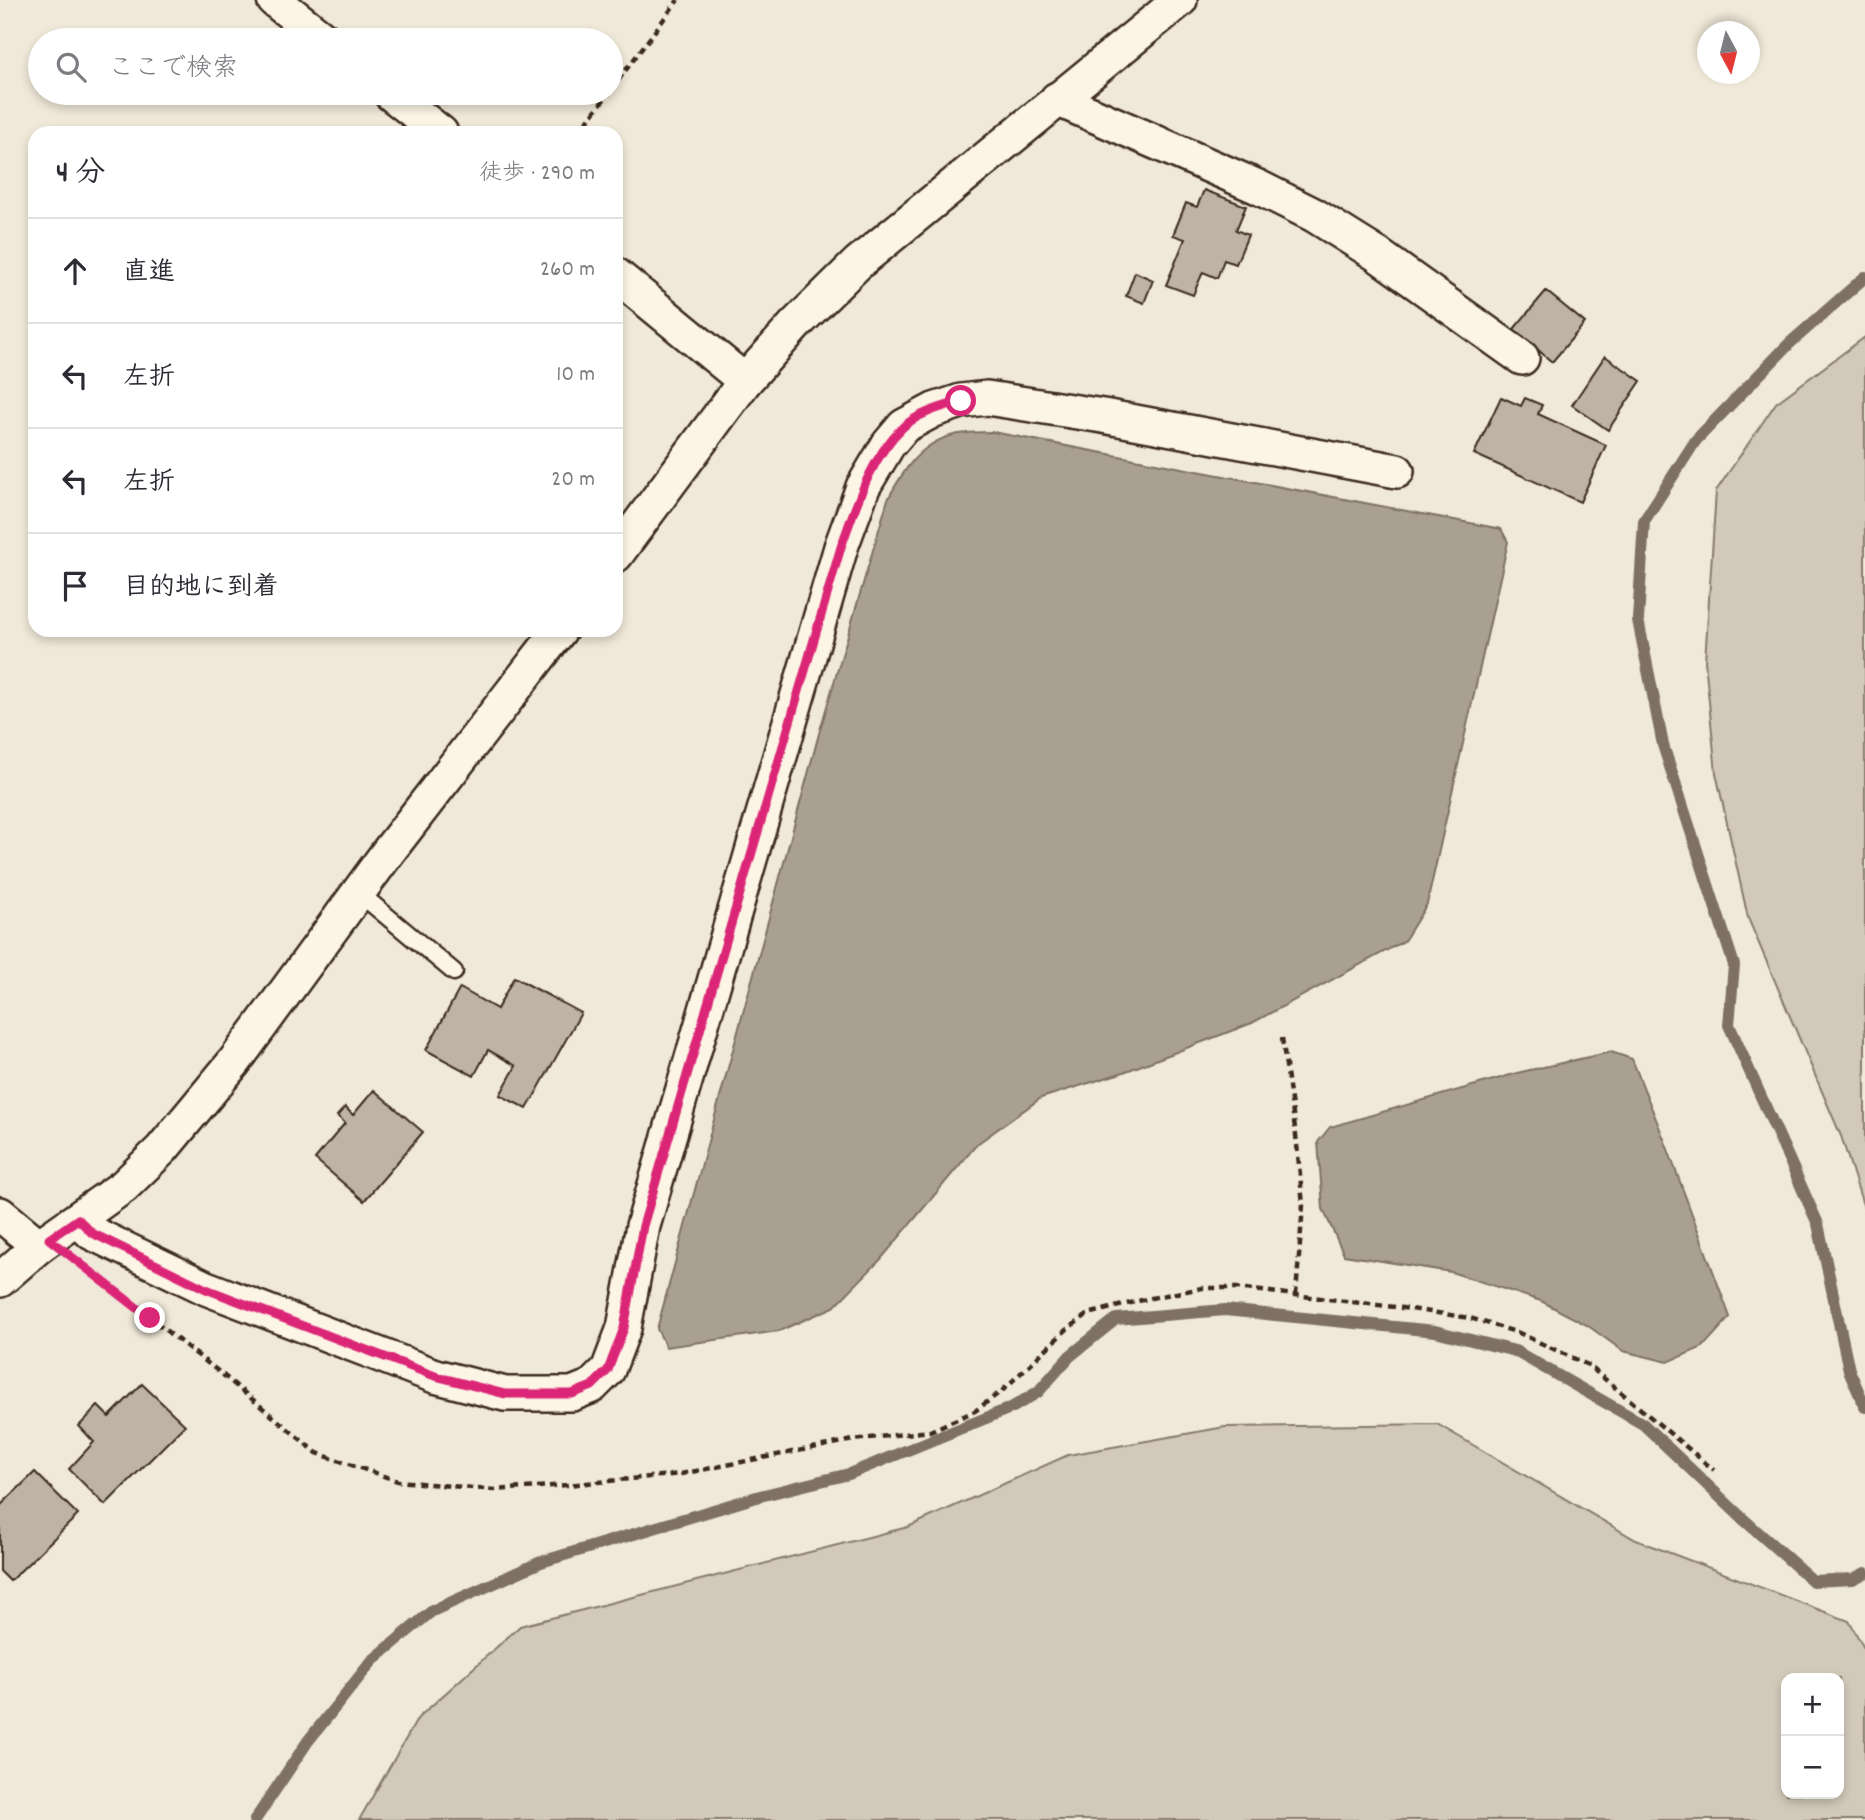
<!DOCTYPE html>
<html lang="ja">
<meta charset="utf-8">
<style>
:root{--surface:#fff;--page:#f7f7f7;--text:#2b2b33;--muted:#7c7c81;--line:#e1e1e2}
body{margin:0;font-family:Dekko,"Klee One",sans-serif;background:var(--page);color:var(--text)}
.controls{position:absolute;right:21px;bottom:21px;display:grid;overflow:hidden;border-radius:14px;box-shadow:0 4px 10px #0003}
.controls button{width:63px;height:63px;display:grid;place-items:center;padding:0;border:0;border-bottom:2px solid var(--line);background:var(--surface);color:var(--text);font:35px sans-serif}
.compass{position:absolute;left:1697px;top:21px;width:63px;height:63px;border-radius:50%;background:var(--surface);box-shadow:0 4px 10px #0003;rotate:173deg}
.stop{position:absolute;width:21px;height:21px;margin:-16px;border:5px solid #db2777;border-radius:50%;background:#fff}
.stop.end{background:#db2777;border-color:#fff;box-shadow:0 2px 7px #0008}
.list{margin:0;padding:0;list-style:none}
h2{display:flex;justify-content:space-between;align-items:center;height:91px;margin:0;padding:0 28px;font-size:30px}
h2 small{font-size:23px;font-weight:400;color:var(--muted)}
.list li{display:grid;grid-template-columns:46px 1fr auto;gap:21px;align-items:center;box-sizing:border-box;height:105px;padding:0 28px;border-top:2px solid var(--line)}
.list b{display:block;font-size:26px;white-space:nowrap}
.list em{font-size:23px;font-style:normal;color:var(--muted)}
.icon{flex:none;width:38px;height:38px;fill:none;stroke:currentColor;stroke-width:2;stroke-linecap:round;stroke-linejoin:round}
.map{position:relative;flex:none;width:1865px;height:1820px;overflow:hidden}
.search{position:absolute;background:var(--surface);box-shadow:0 4px 10px #0003;left:28px;top:28px;width:595px;height:77px;display:flex;align-items:center;gap:18px;box-sizing:border-box;padding:0 24px;border-radius:38px;color:var(--muted);font-size:26px}
.panel{position:absolute;background:var(--surface);box-shadow:0 4px 10px #0003;left:28px;top:126px;width:595px;height:511px;border-radius:21px}
.map>svg:first-child{display:block}
.green{fill:#d2c9ba;stroke:#867a6c;stroke-width:2;fill-rule:evenodd}
.water{fill:#aaa091;stroke:#7e7163;stroke-width:2}
.lines{fill:none;stroke-linecap:round;stroke-linejoin:round}
.stream{stroke:#7e7163;stroke-width:12}
.building{fill:#beb3a4;stroke:#3b2a1e;stroke-width:2}
.lane-casing{stroke:#3b2a1e;stroke-width:21}
.street-casing{stroke:#3b2a1e;stroke-width:38}
.path{stroke:#3b2a1e;stroke-width:4.5;stroke-dasharray:7 5;stroke-linecap:butt}
.lane{stroke:#fcf5e5;stroke-width:16}
.street{stroke:#fcf5e5;stroke-width:33}
.route{stroke:#db2777;stroke-width:9}
</style>
<div class="map">
<svg width="1865" height="1820" viewBox="0 0 1865 1820">
<rect width="100%" height="100%" fill="#f0e9d9"/>
<filter id="ink" filterUnits="userSpaceOnUse"><feTurbulence type="fractalNoise" baseFrequency=".0143" numOctaves="2"/><feDisplacementMap in="SourceGraphic" scale="14" xChannelSelector="R" yChannelSelector="G"/><feConvolveMatrix kernelMatrix="1 2 1 2 8 2 1 2 1" color-interpolation-filters="sRGB"/></filter>
<g filter="url(#ink)">
<g class="green">
<path d="M1865 337V1211L1841 1136 1748 918 1716 773 1705 661 1716 491 1776 403Z"/>
<path d="M1437 1424 1636 1540 1849 1621 1865 1650V1820H359L418 1718 520 1626 908 1527 1068 1455 1225 1427ZM1786 1678H1839V1794H1786Z"/>
</g>
<g class="water">
<path d="M993 432 1501 529 1508 542 1427 904 1404 941 1252 1023 1121 1073 1041 1098 977 1144 881 1259 834 1307 779 1331 666 1347 657 1329 820 730 888 499C903 471 920 443 954 435 966 432 981 432 993 432Z"/>
<path d="M1611 1052 1632 1059 1666 1144 1730 1317 1703 1347 1668 1362 1623 1351 1587 1325 1541 1301 1451 1272 1344 1255 1323 1209 1318 1142 1330 1127 1521 1072Z"/>
</g>
<g class="lines">
<g class="stream">
<path d="M1865 277 1790 343 1696 440 1644 521 1638 620 1663 745 1734 965 1729 1025 1818 1224 1849 1370 1865 1407"/>
<path d="M255 1820 308 1741 372 1661 432 1611 541 1562 760 1496 849 1474 1013 1407 1038 1392 1070 1356 1116 1319 1225 1310 1435 1331 1515 1351 1643 1424 1742 1518 1813 1581 1853 1579 1865 1573"/>
</g>
</g>
<g class="building">
<path d="M1204 190 1246 206 1236 230 1248 235 1236 264 1224 260 1217 278 1203 272 1193 295 1166 285 1185 239 1173 235 1186 203 1197 207Z"/>
<path d="M1135 272 1153 280 1144 303 1126 296Z"/>
<path d="M1546 291 1585 323 1552 362 1514 329Z"/>
<path d="M1605 356 1641 381 1608 430 1572 405Z"/>
<path d="M1501 397 1521 406 1525 398 1542 405 1538 414 1606 445 1580 502 1474 454Z"/>
<path d="M514 977 581 1013 527 1109 500 1095 516 1066 488 1050 474 1076 426 1050 460 988 497 1009Z"/>
<path d="M374 1090 423 1132 364 1201 315 1159 345 1123 337 1116 345 1107 353 1115Z"/>
<path d="M142 1384 185 1425 105 1505 69 1469 94 1442 79 1426 98 1406 109 1417Z"/>
<path d="M35 1472 78 1515 10 1581 0 1571V1506Z"/>
</g>
<g class="lines">
<g class="lane-casing">
<path id="lane" d="M359 893 454 972"/>
</g>
<g class="street-casing">
<g id="street">
<path d="M274 0 325 40"/>
<path d="M390 93 441 133"/>
<path d="M1057 99 1258 187 1314 215 1378 255 1522 358"/>
<path d="M616 275 745 381"/>
<path d="M616 555 745 381 795 325 858 263 1180 0"/>
<path d="M0 1214 39 1246"/>
<path d="M78 1219 92 1233 206 1288 435 1376 505 1394H572L592 1386 608 1370 624 1328 643 1226 841 547 863 487 888 445 904 426 934 410 961 401 987 398 1103 416 1397 471"/>
<path d="M0 1280 39 1246 124 1186 162 1149 235 1061 388 852 560 630"/>
</g>
</g>
<g class="path">
<path d="M611 90 678 0"/>
<path d="M578 133 609 93"/>
<path d="M1282 1038 1296 1135 1303 1205 1296 1294"/>
<path d="M109 1286 223 1375 317 1453 398 1481 494 1490 567 1485 681 1474 853 1440 930 1431 975 1411 1003 1390 1066 1330 1088 1314 1146 1299 1202 1288H1237L1411 1309 1470 1318 1519 1333 1588 1365 1714 1470"/>
</g>
<use href="#lane" class="lane"/>
<use href="#street" class="street"/>
</g>
</g>
<g class="lines" filter="url(#ink)">
<path class="route" d="M150 1318 49 1239 78 1219 92 1233 206 1289 435 1376 505 1394H572L592 1386 608 1370 624 1328 643 1226 841 547C856 506 870 458 903 427 918 413 942 407 961 401"/>
</g>
</svg>
<div class="controls">
<button>+</button>
<button>−</button>
</div>
<svg class="compass" viewBox="-18 -18 36 36"><path d="M0-13l5 13h-10z" fill="#e53935"/><path d="M0 13l5-13h-10z" fill="#7c7c81"/></svg>
<div class="stop" style="left:961px;top:401px"></div>
<div class="stop end" style="left:150px;top:1318px"></div>
<div class="search"><svg class="icon" aria-label="search" viewBox="0 0 24 24"><circle cx="10" cy="10" r="6"/><path d="M15 15l6 6"/></svg>ここで検索</div>
<section class="panel">
<h2>4 分<small>徒歩 · 290 m</small></h2>
<ul class="list">
<li><svg class="icon" aria-label="ahead" viewBox="0 0 24 24"><path d="M12 20V5M6 11l6-6 6 6"/></svg><div><b>直進</b></div><em>260 m</em></li>
<li><svg class="icon" aria-label="left" viewBox="0 0 24 24"><path d="M17 20v-9H6M10 6l-5 5 5 5"/></svg><div><b>左折</b></div><em>10 m</em></li>
<li><svg class="icon" aria-label="left" viewBox="0 0 24 24"><path d="M17 20v-9H6M10 6l-5 5 5 5"/></svg><div><b>左折</b></div><em>20 m</em></li>
<li><svg class="icon" aria-label="arrive" viewBox="0 0 24 24"><path d="M6 21V4h12l-3 4 3 4H6"/></svg><div><b>目的地に到着</b></div></li>
</ul>
</section>
</div>
